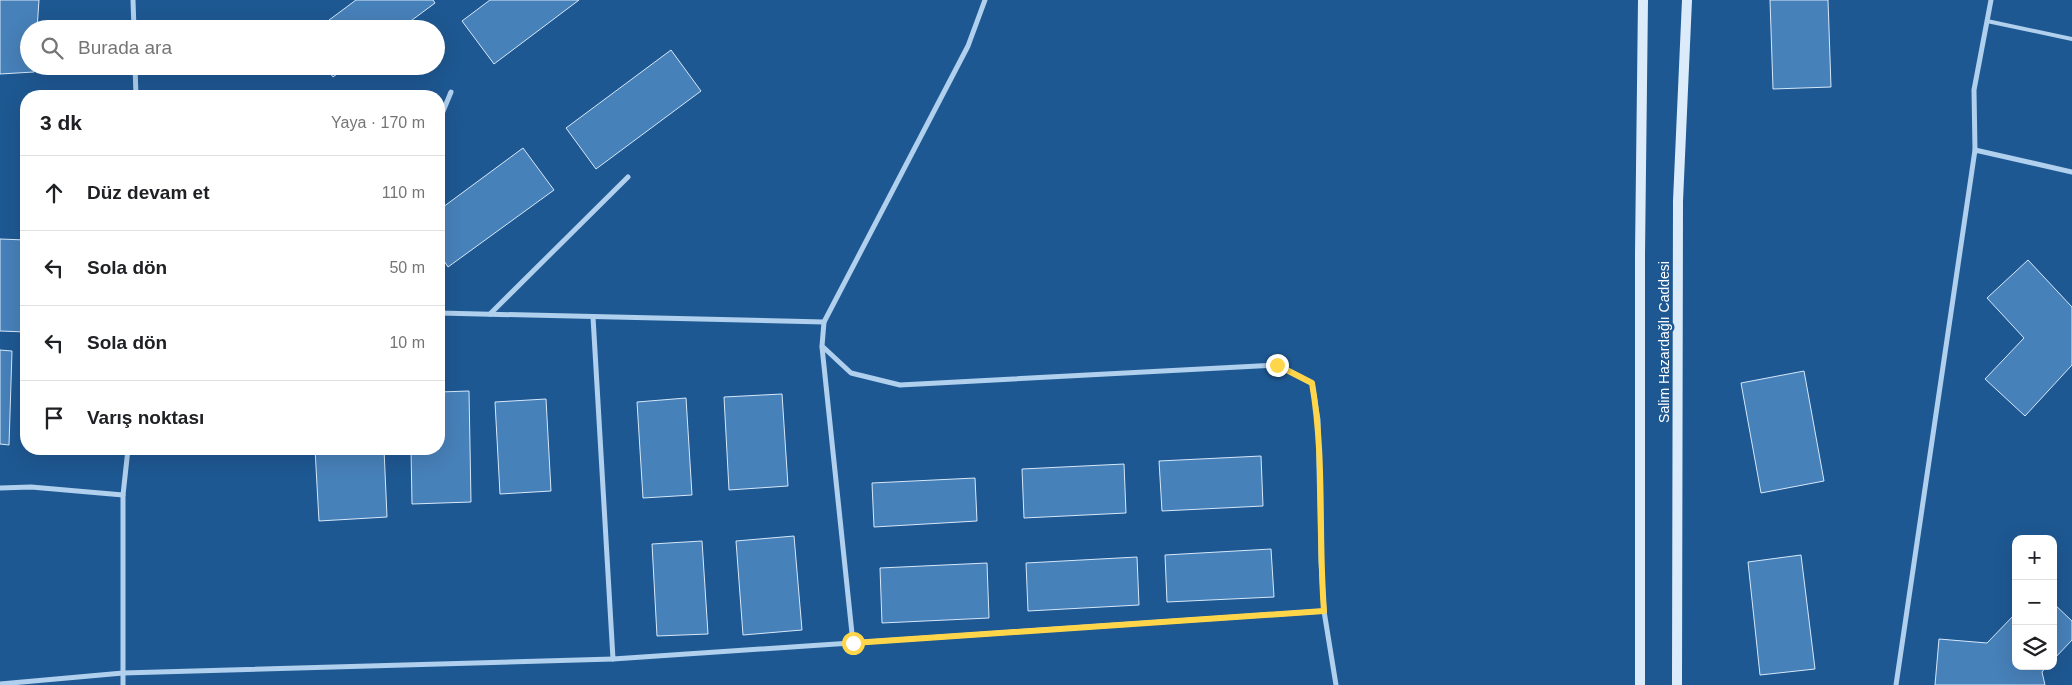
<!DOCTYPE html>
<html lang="tr">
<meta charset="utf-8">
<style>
:root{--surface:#fff;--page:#f2f2f2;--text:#202124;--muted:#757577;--line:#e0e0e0}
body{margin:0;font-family:Helvetica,sans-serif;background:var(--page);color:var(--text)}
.controls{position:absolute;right:15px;bottom:15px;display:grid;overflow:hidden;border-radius:10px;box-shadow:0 5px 20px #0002}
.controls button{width:45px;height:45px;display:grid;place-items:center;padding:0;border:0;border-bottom:1px solid var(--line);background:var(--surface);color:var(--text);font:25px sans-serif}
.stop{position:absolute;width:15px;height:15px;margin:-11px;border:4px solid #ffd54a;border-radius:50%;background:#fff}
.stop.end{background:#ffd54a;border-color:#fff;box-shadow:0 1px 5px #0008}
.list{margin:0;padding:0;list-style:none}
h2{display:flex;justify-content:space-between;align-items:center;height:65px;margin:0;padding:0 20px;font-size:21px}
h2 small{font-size:16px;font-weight:400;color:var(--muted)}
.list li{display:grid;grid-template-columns:32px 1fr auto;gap:15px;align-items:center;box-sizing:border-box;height:75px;padding:0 20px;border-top:1px solid var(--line)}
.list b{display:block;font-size:19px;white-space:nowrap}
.list em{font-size:16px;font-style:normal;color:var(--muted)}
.icon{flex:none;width:28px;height:28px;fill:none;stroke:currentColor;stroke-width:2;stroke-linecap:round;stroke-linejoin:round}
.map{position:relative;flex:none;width:2072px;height:685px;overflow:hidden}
.search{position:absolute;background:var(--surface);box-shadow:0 5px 20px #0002;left:20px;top:20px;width:425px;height:55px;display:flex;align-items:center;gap:12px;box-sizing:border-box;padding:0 18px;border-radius:28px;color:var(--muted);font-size:19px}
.panel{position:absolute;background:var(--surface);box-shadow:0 5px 20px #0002;left:20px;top:90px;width:425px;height:365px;border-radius:20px}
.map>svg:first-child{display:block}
.building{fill:#4781b9;stroke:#d6e8fa}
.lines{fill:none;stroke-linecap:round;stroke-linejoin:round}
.lane{stroke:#b0d0ee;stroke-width:4}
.street{stroke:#b0d0ee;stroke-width:5}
.secondary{stroke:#dcebfa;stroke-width:10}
.route{stroke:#ffd54a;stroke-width:6}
.labels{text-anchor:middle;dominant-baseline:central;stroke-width:5;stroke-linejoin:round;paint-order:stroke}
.street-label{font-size:14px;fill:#fff;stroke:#1e5892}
</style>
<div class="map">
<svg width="2072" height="685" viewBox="0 0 2072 685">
<rect width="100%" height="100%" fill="#1e5892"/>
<g class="building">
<path d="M0 0H39L37 29H29V66H34V72L0 74Z"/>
<path d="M356 0H433L435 3 400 29H317Z"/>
<path d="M490 0H579L494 64 462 21Z"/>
<path d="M1770 0H1828L1831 87 1773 89Z"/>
<path d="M671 50 701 91 596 169 566 128Z"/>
<path d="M325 66H348L333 77Z"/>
<path d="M523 148 554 190 448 267 439 253V210Z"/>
<path d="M0 239 26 240V332L0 331Z"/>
<path d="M2028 260 2072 307V365L2025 416 1985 379 2024 338 1987 298Z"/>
<path d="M0 350 12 351 9 445 0 444Z"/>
<path d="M1804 371 1824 481 1761 493 1741 383Z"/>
<path d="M469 391 471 502 412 504 411 449H439V392Z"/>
<path d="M782 394 788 486 729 490 724 397Z"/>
<path d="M686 398 692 495 643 498 637 402Z"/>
<path d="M546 399 551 491 500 494 495 402Z"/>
<path d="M315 449H384L387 517 319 521Z"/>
<path d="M1261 456 1263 506 1162 511 1159 461Z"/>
<path d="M1124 464 1126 513 1024 518 1022 469Z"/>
<path d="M975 478 977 521 874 527 872 483Z"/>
<path d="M794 536 802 630 743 635 736 541Z"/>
<path d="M702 541 708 634 657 636 652 544Z"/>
<path d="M1271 549 1274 597 1167 602 1165 555Z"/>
<path d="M1801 555 1815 669 1760 675 1748 562Z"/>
<path d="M1137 557 1139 605 1028 611 1026 563Z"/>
<path d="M987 563 989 618 882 623 880 568Z"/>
<path d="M2053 603 2072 621V640L2053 660Z"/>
<path d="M2016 613V666H2047L2042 672 2045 685H1935L1939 639 1987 643Z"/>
</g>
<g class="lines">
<path class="lane" d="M1987 21 2072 39"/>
<g class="street">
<path d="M133 0 134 29"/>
<path d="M135 66 136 96"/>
<path d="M439 121 451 92"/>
<path d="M1975 150 1974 90 1991 0"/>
<path d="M439 313 824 322 968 46 985 0"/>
<path d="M490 314 628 177"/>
<path d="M593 317 613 659 1324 611"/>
<path d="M824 322 822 346 851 373 900 385 1277 365 1312 383 1318 420 1321 561 1324 611 1336 685"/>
<path d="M822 347 853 643"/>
<path d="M0 488 31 487 123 495"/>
<path d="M0 684 123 673 613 659"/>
<path d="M123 685V495L128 449"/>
<path d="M1896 685 1975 150 2072 172"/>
</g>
<g class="secondary">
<path d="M1640 685V254L1643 0"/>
<path d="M1677 685 1678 201 1687 0"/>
</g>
</g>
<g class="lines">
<path class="route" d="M853 643 1324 611C1318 535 1325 458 1312 383L1277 365"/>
</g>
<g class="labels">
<g class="street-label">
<text transform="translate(1664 342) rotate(-90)">Salim Hazardağlı Caddesi</text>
</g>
</g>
</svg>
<div class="controls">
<button>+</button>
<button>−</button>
<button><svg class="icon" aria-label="layers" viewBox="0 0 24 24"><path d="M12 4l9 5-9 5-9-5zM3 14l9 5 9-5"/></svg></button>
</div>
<div class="stop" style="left:853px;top:643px"></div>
<div class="stop end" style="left:1277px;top:365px"></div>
<div class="search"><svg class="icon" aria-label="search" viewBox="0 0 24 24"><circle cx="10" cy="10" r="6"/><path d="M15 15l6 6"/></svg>Burada ara</div>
<section class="panel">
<h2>3 dk<small>Yaya · 170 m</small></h2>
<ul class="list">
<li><svg class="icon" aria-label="ahead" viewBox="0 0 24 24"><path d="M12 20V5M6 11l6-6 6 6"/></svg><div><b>Düz devam et</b></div><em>110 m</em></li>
<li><svg class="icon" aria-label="left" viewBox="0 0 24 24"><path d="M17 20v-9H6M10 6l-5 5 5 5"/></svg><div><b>Sola dön</b></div><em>50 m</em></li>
<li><svg class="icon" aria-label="left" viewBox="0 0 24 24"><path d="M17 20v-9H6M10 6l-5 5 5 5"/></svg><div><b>Sola dön</b></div><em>10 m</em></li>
<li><svg class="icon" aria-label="arrive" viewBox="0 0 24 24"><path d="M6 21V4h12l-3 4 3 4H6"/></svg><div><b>Varış noktası</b></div></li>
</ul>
</section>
</div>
